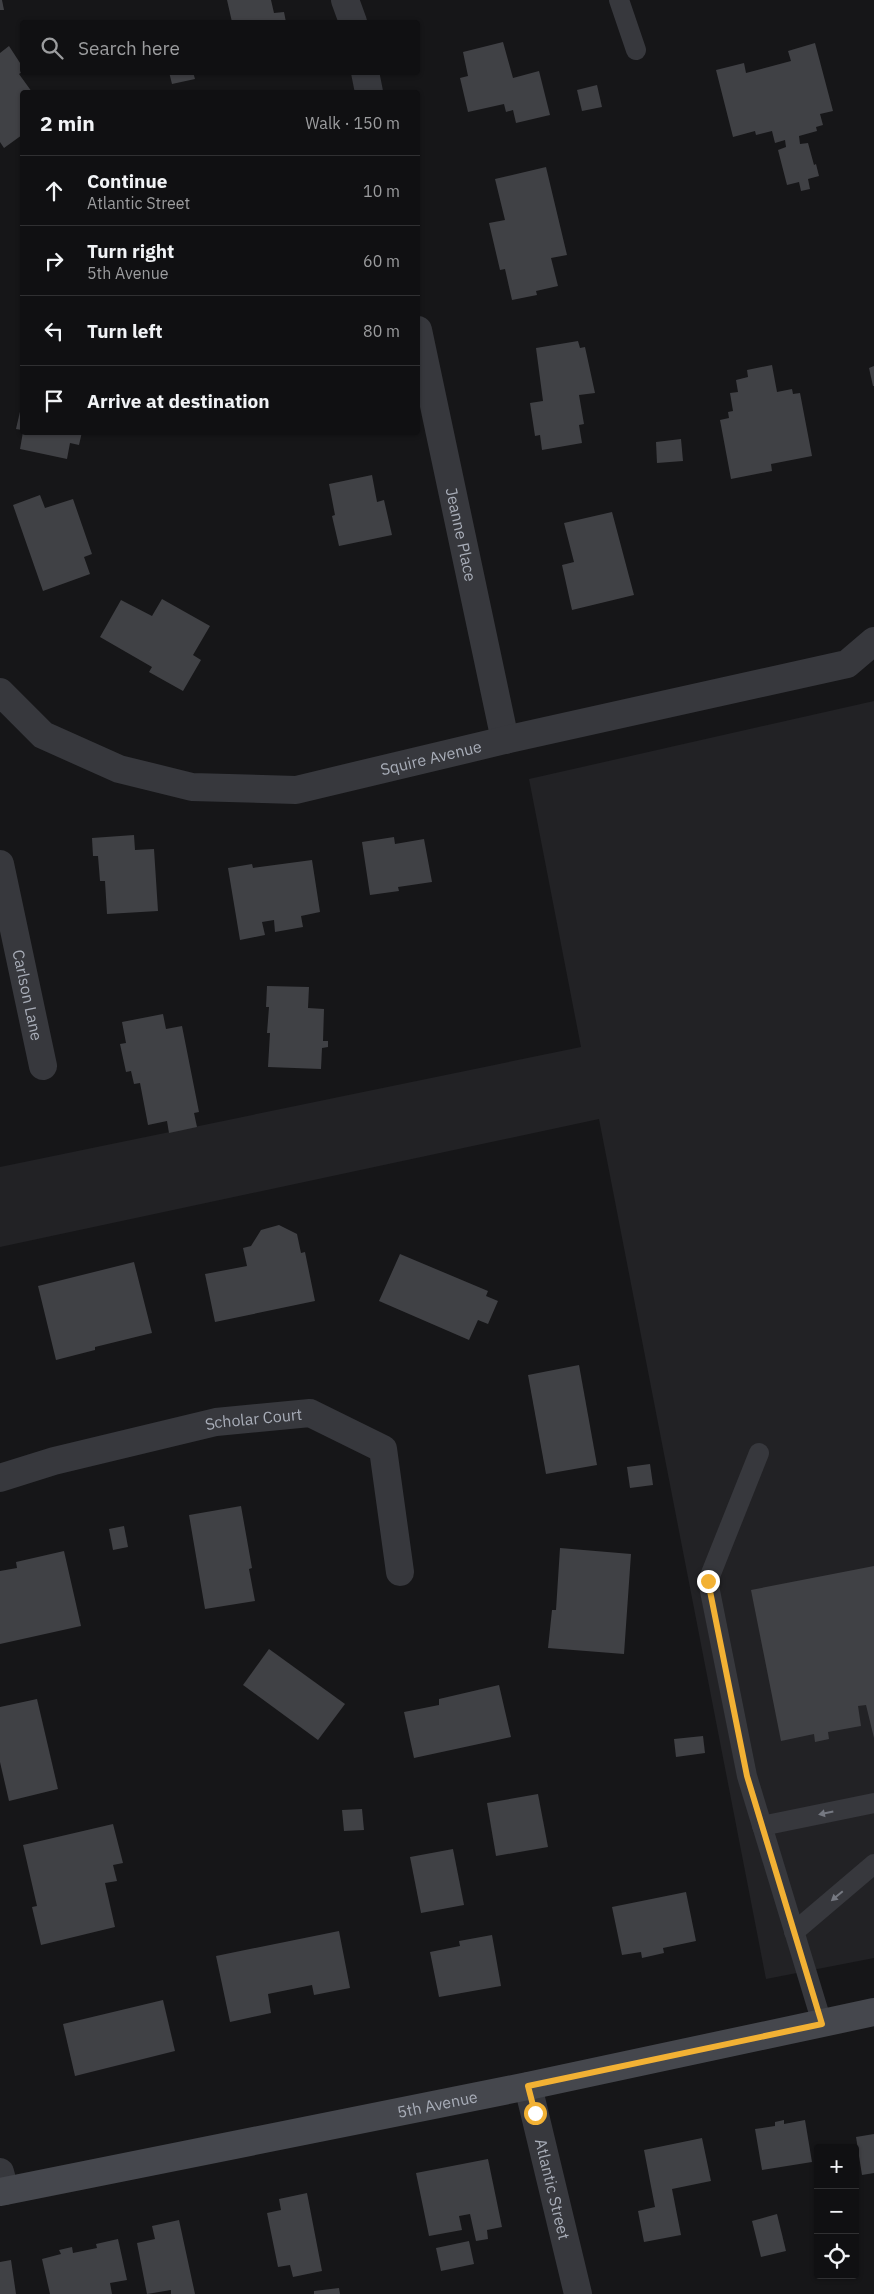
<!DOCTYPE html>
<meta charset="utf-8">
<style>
:root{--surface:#101012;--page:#1e1e20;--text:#f1f3f6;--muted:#9c9d9f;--line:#303032}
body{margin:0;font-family:"IBM Plex Sans",sans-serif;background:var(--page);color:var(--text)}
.controls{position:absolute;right:15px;bottom:15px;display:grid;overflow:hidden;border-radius:5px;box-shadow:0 1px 4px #0004}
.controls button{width:45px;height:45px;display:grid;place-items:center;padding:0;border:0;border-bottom:1px solid var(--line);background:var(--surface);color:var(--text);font:25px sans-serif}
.stop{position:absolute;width:15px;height:15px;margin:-11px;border:4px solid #f2b134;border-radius:50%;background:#fff}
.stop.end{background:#f2b134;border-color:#fff;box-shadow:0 1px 5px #0008}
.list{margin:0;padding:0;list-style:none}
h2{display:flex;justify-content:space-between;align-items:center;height:65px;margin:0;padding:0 20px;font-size:21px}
h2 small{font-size:16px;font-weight:400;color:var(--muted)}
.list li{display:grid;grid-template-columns:32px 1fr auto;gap:15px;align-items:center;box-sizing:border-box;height:70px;padding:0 20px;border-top:1px solid var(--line)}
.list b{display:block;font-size:19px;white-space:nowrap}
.list p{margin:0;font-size:16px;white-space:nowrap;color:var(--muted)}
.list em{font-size:16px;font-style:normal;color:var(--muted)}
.icon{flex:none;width:28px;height:28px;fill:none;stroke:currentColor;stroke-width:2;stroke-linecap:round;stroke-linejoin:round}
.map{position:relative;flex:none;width:874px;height:2294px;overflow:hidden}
.search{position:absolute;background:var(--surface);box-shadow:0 1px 4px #0004;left:20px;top:20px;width:400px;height:55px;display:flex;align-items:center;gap:12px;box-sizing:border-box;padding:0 18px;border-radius:5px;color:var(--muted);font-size:19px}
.panel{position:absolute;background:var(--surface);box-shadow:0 1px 4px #0004;left:20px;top:90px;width:400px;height:345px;border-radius:5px}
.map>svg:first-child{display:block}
.built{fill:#222225}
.building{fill:#404145}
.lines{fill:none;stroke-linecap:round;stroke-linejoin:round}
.lane{stroke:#37383d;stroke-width:20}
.street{stroke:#37383d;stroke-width:28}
.secondary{stroke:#45474d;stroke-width:28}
.oneway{fill:#757881}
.route{stroke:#f2b134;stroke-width:6}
.labels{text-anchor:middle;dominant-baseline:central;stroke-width:4;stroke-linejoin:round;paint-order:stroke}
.street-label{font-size:16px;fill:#a8adb8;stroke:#111113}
</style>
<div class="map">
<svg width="874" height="2294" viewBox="0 0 874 2294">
<rect width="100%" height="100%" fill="#161618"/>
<path class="built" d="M874 701V1958L766 1979 599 1119 0 1247V1167L581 1047 529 779Z"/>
<g class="building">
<path d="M0 0H2L4 10H0Z"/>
<path d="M227 0H271L274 13 284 12 286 22H232Z"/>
<path d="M503 42 513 78 539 71 550 115 516 123 513 110 506 112 504 104 468 112 460 78 468 76 463 52Z"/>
<path d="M815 43 833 111 820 114 823 125 816 127 817 131 799 136 800 144 808 143 814 165 816 164 819 176 808 179 810 189 801 191 799 182 787 185 778 150 786 147 785 140 775 143 772 131 756 135 755 131 733 137 716 70 744 63 746 73 791 61 788 51Z"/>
<path d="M9 46 22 66V72L19 74 32 92H22V135L4 148 0 142V53Z"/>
<path d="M169 72H193L195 79 172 84Z"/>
<path d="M597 85 602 107 582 111 577 90Z"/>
<path d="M546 167 567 255 551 258 558 286 536 291 537 295 512 300 505 269 500 270 489 223 505 220 495 179Z"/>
<path d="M578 341 580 348 585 347 595 393 579 395 584 424 579 425 582 443 542 450 540 435 535 436 530 403 543 401 536 348Z"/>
<path d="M772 365 777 392 792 389 793 394 800 393 812 456 771 464 772 471 731 479 720 420 729 418 728 412 733 411 730 393 738 392 736 380 748 377 747 370Z"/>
<path d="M874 366V386H873L869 368Z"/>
<path d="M22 403V430L16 429Z"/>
<path d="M23 432H82L79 445 70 443 67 459 20 449Z"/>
<path d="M681 439 683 461 657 463 656 442Z"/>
<path d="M372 475 377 502 384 500 392 535 339 546 332 516 335 515 329 484Z"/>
<path d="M40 495 45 508 73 499 92 554 84 557 90 574 43 591 13 505Z"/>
<path d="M612 512 634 595 572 610 562 565 574 562 564 523Z"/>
<path d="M162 599 210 626 193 655 201 660 183 691 149 672 152 667 100 637 121 600 152 616Z"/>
<path d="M134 835 135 850 154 849 158 911 107 914 105 881H100L98 856H93L92 838Z"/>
<path d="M394 837 395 844 424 839 432 882 398 887 399 891 370 895 362 842Z"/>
<path d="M312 860 320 912 301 916 303 927 275 932 274 920 262 922 265 935 240 940 228 868 252 864 253 868Z"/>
<path d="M267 986 309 987 308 1008 324 1009 323 1041H328V1047L322 1048 321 1069 268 1067 270 1033H267L269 1007H266Z"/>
<path d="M163 1014 166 1029 182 1026 199 1112 194 1113 197 1127 169 1133 167 1121 148 1125 140 1083 134 1084 131 1071 126 1072 120 1044 126 1043 122 1022Z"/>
<path d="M279 1225 297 1234 301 1253 305 1252 315 1301 215 1322 205 1274 247 1266 243 1248 251 1246 261 1230Z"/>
<path d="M400 1254 488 1291 486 1296 498 1301 488 1324 478 1320 469 1340 379 1301Z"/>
<path d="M134 1262 152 1333 95 1347V1350L56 1360 38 1286Z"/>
<path d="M579 1365 597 1465 546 1474 528 1375Z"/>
<path d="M650 1464 653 1485 630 1488 627 1467Z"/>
<path d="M241 1506 252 1568 249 1569 255 1601 205 1609 189 1515Z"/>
<path d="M124 1526 128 1547 113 1550 109 1529Z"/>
<path d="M560 1548 631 1554 624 1654 548 1648 552 1610H556Z"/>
<path d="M64 1551 81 1626 0 1644V1571L17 1568 16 1562Z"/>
<path d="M874 1566V1738L866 1705 858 1706 861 1726 828 1732 829 1739 815 1742 814 1734 781 1741 751 1590Z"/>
<path d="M269 1649 345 1704 318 1740 243 1685Z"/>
<path d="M499 1685 511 1737 414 1758 404 1712 439 1705V1699Z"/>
<path d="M37 1699 58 1789 9 1801 0 1762V1707Z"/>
<path d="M703 1736 705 1753 676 1757 674 1739Z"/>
<path d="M538 1794 548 1847 496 1856 487 1803Z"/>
<path d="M362 1809 364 1830 344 1831 342 1810Z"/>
<path d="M113 1824 123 1863 113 1865 117 1881 105 1883 115 1927 41 1945 32 1907 37 1906 23 1845Z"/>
<path d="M453 1849 464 1905 421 1913 410 1857Z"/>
<path d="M686 1892 696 1941 663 1948 664 1953 642 1958 641 1952 622 1955 612 1907Z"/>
<path d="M339 1931 350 1988 314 1995 312 1985 268 1994 271 2013 230 2022 216 1956Z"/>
<path d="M492 1935 501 1986 439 1997 430 1952 460 1946 459 1941Z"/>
<path d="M163 2000 175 2051 75 2076 63 2024Z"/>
<path d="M784 2120V2124L805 2120 812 2162 762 2170 755 2129 775 2126V2122Z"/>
<path d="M874 2134V2173L862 2175 856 2137Z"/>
<path d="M702 2138 711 2181 672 2189 681 2235 644 2242 638 2211 655 2207 644 2150Z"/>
<path d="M488 2159 502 2227 487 2230 488 2239 476 2241 470 2214 459 2216 462 2230 429 2236 416 2173Z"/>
<path d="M307 2193 322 2271 293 2277 290 2265 278 2267 267 2213 281 2210 279 2199Z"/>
<path d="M777 2214 786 2251 761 2257 752 2221Z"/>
<path d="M179 2220 195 2294H171V2290L147 2294 137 2243 155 2239 152 2226Z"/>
<path d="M118 2239 127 2280 110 2283 112 2294H50L42 2259 61 2254 59 2250 72 2247 73 2253 97 2248 96 2244Z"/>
<path d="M469 2241 474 2264 441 2271 436 2248Z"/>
<path d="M11 2260 16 2294H0V2262Z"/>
<path d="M339 2288 340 2294H314V2291Z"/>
</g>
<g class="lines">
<g class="lane">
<path d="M619 0 636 50"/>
<path d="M759 1453 708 1581 747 1776 822 2023"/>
<path d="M762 1826 874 1803"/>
<path d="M794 1932 874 1864"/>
</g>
<g class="street">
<path d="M345 0 353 22"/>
<path d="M365 72 369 92"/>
<path id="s1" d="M418 330 505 740"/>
<path id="s2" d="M0 692 43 735 119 769 192 787 296 790 505 740 847 664 874 641"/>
<path id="s3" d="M0 864 43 1066"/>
<path id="s4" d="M0 1478 54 1461 216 1422 310 1413 383 1449 400 1572"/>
<path id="s5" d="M528 2086 578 2294"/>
<path d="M0 2172 5 2191"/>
</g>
<path class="secondary" id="s6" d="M0 2192 528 2086 874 2012"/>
</g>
<defs><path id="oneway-solid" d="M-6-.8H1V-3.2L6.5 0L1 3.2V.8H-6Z" transform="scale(1.25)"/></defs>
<g class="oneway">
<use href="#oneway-solid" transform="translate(826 1813) rotate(168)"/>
<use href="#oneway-solid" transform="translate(837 1896) rotate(140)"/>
</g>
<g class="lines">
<path class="route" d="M535 2113 528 2086 822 2024 747 1776 708 1581"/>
</g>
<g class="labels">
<g class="street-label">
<text stroke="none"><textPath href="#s1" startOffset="209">Jeanne Place</textPath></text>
<text stroke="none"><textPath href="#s2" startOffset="462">Squire Avenue</textPath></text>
<text stroke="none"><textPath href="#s3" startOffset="134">Carlson Lane</textPath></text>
<text stroke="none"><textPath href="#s4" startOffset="261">Scholar Court</textPath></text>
<text stroke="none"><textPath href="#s6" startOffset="446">5th Avenue</textPath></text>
<text stroke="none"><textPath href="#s5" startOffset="106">Atlantic Street</textPath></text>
</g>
</g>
</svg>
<div class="controls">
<button>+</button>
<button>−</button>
<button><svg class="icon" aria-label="locate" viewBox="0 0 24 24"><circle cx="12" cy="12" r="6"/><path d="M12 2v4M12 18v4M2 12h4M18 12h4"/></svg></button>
</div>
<div class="stop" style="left:535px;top:2113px"></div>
<div class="stop end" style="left:708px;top:1581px"></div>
<div class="search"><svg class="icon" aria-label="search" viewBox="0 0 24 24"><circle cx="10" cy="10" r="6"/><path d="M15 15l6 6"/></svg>Search here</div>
<section class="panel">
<h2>2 min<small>Walk · 150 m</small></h2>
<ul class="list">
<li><svg class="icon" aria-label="ahead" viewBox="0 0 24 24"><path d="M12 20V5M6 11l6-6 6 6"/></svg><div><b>Continue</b><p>Atlantic Street</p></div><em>10 m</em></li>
<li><svg class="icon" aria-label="right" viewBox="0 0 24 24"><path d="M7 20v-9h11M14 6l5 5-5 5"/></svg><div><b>Turn right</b><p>5th Avenue</p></div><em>60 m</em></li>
<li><svg class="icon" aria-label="left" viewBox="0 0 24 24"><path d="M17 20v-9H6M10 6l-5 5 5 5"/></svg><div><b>Turn left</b></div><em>80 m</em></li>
<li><svg class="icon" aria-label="arrive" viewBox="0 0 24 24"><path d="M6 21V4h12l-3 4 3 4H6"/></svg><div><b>Arrive at destination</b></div></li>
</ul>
</section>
</div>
